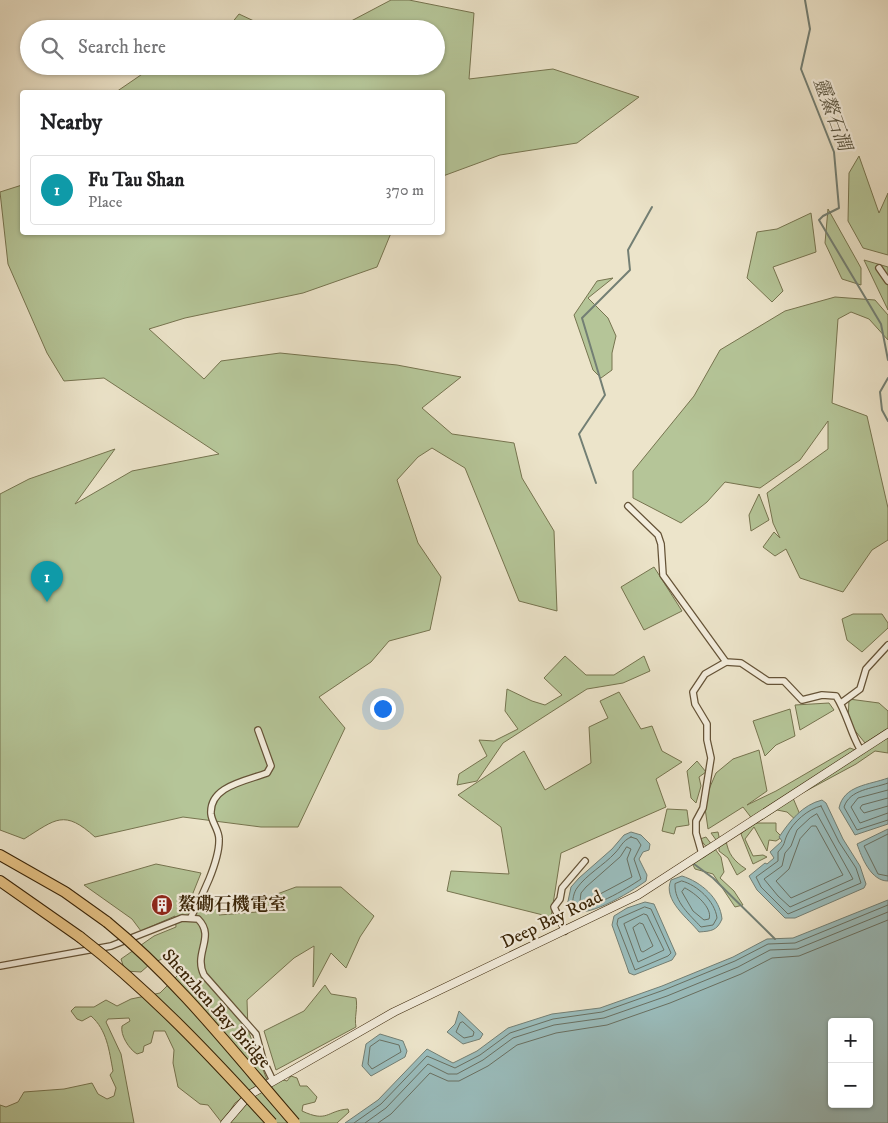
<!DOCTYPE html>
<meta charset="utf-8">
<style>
:root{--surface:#fff;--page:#f2f2f2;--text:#202124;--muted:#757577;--line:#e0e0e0;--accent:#1a73e8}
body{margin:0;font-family:"IM FELL DW Pica","Noto Serif SC",serif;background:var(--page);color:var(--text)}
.controls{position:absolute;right:15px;bottom:15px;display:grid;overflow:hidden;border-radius:5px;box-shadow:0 1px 4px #0004}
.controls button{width:45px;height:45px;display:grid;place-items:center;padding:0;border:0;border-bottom:1px solid var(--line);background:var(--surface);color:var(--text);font:25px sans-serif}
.you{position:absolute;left:382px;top:708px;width:18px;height:18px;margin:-12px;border:4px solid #fff;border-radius:50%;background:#1a73e8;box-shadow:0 0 0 8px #1a73e833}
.badge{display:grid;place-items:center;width:32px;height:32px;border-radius:50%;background:var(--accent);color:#fff;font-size:16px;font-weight:700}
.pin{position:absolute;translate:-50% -41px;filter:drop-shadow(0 1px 2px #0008)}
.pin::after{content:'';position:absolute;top:26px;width:18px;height:15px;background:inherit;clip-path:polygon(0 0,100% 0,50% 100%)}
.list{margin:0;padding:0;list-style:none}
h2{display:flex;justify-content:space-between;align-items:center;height:65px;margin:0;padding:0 20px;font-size:21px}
h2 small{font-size:16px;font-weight:400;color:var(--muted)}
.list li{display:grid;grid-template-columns:32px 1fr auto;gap:15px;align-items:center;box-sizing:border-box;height:70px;margin:0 10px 10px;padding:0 10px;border:1px solid var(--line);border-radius:5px}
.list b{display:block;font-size:19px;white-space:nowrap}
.list p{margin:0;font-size:16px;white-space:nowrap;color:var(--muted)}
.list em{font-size:16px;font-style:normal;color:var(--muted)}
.icon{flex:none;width:28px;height:28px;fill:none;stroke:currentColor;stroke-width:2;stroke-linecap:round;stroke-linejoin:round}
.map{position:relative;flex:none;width:888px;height:1123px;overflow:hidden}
.search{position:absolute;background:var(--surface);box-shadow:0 1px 4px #0004;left:20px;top:20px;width:425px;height:55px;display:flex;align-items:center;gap:12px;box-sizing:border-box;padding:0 18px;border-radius:28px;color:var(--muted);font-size:19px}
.panel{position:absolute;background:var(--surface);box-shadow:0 1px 4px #0004;left:20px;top:90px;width:425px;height:145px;border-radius:5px}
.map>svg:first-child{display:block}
.green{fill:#b5c598;stroke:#76744f}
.water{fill:#9abdbd;stroke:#737f74;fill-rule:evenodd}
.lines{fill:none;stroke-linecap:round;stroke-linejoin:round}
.shore{stroke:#697062;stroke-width:1}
.stream{stroke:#737f74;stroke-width:2}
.street-casing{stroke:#655337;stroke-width:8}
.secondary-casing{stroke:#382306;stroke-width:9}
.highway-casing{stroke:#382306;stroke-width:12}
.street{stroke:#f3eddd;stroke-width:5.5}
.secondary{stroke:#f3eddd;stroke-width:8}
.highway{stroke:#e6c285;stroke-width:10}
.highway-bridge-casing{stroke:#382306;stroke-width:12;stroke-linecap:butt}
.highway-bridge{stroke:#e6c285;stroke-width:10}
.labels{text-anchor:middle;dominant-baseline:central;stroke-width:4.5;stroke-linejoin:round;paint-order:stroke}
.poi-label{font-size:18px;font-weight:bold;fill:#382306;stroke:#f3eddd;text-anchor:start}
.street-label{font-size:18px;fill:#382306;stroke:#f3eddd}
.water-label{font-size:19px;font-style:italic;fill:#55513d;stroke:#f3eddd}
</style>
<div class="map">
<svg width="888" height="1123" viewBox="0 0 888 1123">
<rect width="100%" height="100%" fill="#ece4ca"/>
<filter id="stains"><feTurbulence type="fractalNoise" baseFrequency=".004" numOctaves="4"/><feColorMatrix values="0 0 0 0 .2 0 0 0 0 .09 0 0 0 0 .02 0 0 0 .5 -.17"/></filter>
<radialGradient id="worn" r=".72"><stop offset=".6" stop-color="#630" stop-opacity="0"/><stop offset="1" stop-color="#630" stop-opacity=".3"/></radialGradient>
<g class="green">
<path d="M391 0H409L474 13 469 79 553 69 639 97 577 143 500 155 443 176 442 92H116L154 66 196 68 198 66H436V29H336Z"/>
<path d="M239 14 271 29H227Z"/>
<path d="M859 156 879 213 888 193V255L863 248 848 221 849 173Z"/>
<path d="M22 185V232L391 233 377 267 303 293 185 318 149 329 204 379 221 361 280 353 397 365 461 377 422 408 452 434 514 443 522 478 554 531 557 611 519 601 465 468 432 448 418 457 397 480 418 543 441 577 430 630 389 641 371 662 319 697 345 728 298 827H261L183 817 95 837C64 809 56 819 24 839L0 830V494L29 479 115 449 75 504 132 471 219 454 104 378 64 381 47 353 8 264 0 192Z"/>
<path d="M828 209 861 268V285L842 279 825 243Z"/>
<path d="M811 213 816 252 773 267 783 291 772 302 747 278 757 232 777 229Z"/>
<path d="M864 260 888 267V310Z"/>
<path d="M613 278 588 298 608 318 616 336 612 353V370L601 378 593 370 574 315 597 281Z"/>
<path d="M835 297 875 300 888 315V340L869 319 851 312 838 319 832 403 867 416 888 508V540L872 550 843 592 800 578 786 549 775 556 763 547 774 532 780 538 773 523 767 493 828 449V421L800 460 760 488 725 482 707 502 681 523 633 498V471L694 396 720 350 785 311Z"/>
<path d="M759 494 769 520 751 531 749 515Z"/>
<path d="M654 567 682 611 644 630 621 587Z"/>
<path d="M853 614H882L888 623V628L862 652 847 640 842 619Z"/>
<path d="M565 656 586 675H614L644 656 650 671 623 683 587 689 503 743 477 781 457 785 459 774 487 756 479 740 494 741 518 729 505 711 507 689 532 701 545 705 562 695 544 678Z"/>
<path d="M619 692 641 729 652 726 662 751 682 762 656 779 666 807 561 853 551 917 447 891 451 871 509 874 501 827 458 795 524 751 545 790 591 763 589 727 608 718 600 701Z"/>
<path d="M849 699 879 703 888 711V728L865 743 848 722Z"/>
<path d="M829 703 834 710 800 730 795 705Z"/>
<path d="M790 709 795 736 776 745 765 756 753 721Z"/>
<path d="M888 738V753L875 751 856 764 793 798 801 817 797 821 787 812 777 810 763 819 753 820 743 807 708 829 704 801 716 773 733 759 759 750 767 791 747 805 776 791 850 748 861 752Z"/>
<path d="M697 761 706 772 699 777 701 786 696 803 691 798 687 771Z"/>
<path d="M667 809 687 810 689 825 676 827 674 834 662 831Z"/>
<path d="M751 823H776V831L782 837 776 841 769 840 767 851 754 827 745 839 753 856 763 855 767 857 753 864 741 834Z"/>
<path d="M718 832 720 841 726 840C728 854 734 861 746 869L737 875 728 858 719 851V844L711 833Z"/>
<path d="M706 837 721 857 724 872 720 878 734 891 743 905 735 907 713 874 695 869 692 863 708 849 700 839Z"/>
<path d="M156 864 201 873 193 893 201 910 222 897 219 915 257 912 258 901 296 887H341L374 916 360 937 346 968 331 953 313 987 314 946 294 958 247 1000 248 1030 267 1080 235 1103 222 1123 208 1105 200 1104 178 1087 173 1063 174 1050 165 1031H154L151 1043 144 1046 143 1052 137 1054C129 1049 120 1035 122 1026L130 1021 129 1018 108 1019 106 1022 121 1054 134 1123H0V1105L6 1107 18 1102 24 1092 64 1089 92 1083 98 1094 107 1099 114 1096 116 1088 110 1075 113 1071C109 1050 107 1030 91 1016L82 1021 77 1019 71 1011 75 1007H94L106 1000 117 1006 131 999 160 993 180 973 167 957 150 964 141 972 125 971 121 959 154 936 176 927 175 916 141 931 132 919 84 885Z"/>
<path d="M325 985 331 994 356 998C358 1009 354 1017 356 1027L276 1070 264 1031 304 1011Z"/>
<path d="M291 1076 297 1078 300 1086H307L317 1097 315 1102 303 1105 302 1111C328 1123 326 1111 348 1109L349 1112 337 1123H228L250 1097 280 1079 287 1081Z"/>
</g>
<g class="water">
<path d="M888 778V824L855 835 839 808C844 785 869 785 888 778Z"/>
<path d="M822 800 826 803 843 839 860 866 866 884 864 888 795 918H785L757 890 749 876 765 863 767 864 774 858 770 852 782 841 779 837C790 821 802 805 822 800Z"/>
<path d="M888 829V881C871 881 862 858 857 844Z"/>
<path d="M631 832 641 835 650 844 649 850 643 852 639 859 647 875 646 881C632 891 578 926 567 906L571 887 579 878 612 849 624 835Z"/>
<path d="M682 876C701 882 720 898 722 919 717 931 711 931 699 932 689 919 662 900 671 880Z"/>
<path d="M888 900V1123H345L378 1100 427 1049 453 1063 477 1051 508 1028 552 1014 600 1008 662 986 733 957 767 939 793 938ZM832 1022H869V1104H832Z"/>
<path d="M645 902 654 904 676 954 672 960 634 975 629 973 627 967 612 925 614 916 627 908Z"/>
<path d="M459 1011 483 1034 480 1039 463 1044 447 1032 455 1024Z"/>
<path d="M380 1034 403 1041 407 1051 405 1057 371 1076 362 1066 366 1044Z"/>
</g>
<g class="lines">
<g class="shore">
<path d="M888 783C872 789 850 789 844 807L857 830 888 820"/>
<path d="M888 790 858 798 851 807 860 823 888 813"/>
<path d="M888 798 862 805 860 808 864 813 888 806"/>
<path d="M821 806 839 842 856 868 861 883 788 914 761 887 756 877 778 861V852C786 843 783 844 787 835 793 822 808 809 821 806Z"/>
<path d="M817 814 853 879 790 907 778 896 764 879 782 866 785 853 791 846 797 830 810 818Z"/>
<path d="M812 826H816L843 875 791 898 776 881 789 869 800 839Z"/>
<path d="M888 834 864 846 878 874 888 876"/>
<path d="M631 837 637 839 641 845 634 859 641 879C628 888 587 913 573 906 572 900 574 892 577 888 586 875 604 865 615 853 621 847 622 841 631 837Z"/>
<path d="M627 847 631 849 627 859 632 877 587 901H580L581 893 586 887 620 857Z"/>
<path d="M682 881C697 885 715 901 717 918L713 925 701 927C690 915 674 902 675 884Z"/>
<path d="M685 888C695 893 713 908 709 919L704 920 693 911 682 892Z"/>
<path d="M645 907 651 909 671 953 668 956 635 970 617 924 618 919Z"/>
<path d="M644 914 647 915 664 950 638 962 624 924Z"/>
<path d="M640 923 643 924 653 946 643 952 641 951 633 928Z"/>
<path d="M463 1022 474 1032 473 1036 464 1038 456 1032 460 1023Z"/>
<path d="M380 1040 399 1045 401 1052 372 1069 368 1064 370 1047Z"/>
<path d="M354 1123 381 1104 427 1056 455 1068 480 1055 510 1033 553 1019 602 1012 664 990 735 961 768 944 795 943 888 905"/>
<path d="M365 1123 386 1108 428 1064 448 1074H457L483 1060 513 1038 554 1025 604 1018 667 996 738 967 770 950 797 949 888 912"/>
<path d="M378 1123 391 1114 430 1073 448 1081H459L488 1066 517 1045 556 1033 607 1025 670 1003 741 974 772 958 799 956 888 920"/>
</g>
<g class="stream">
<path d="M805 0 810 29 801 69 834 152 839 208 823 216 819 220 881 324 888 360"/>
<path d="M888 378 880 392 882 410 888 421"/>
<path d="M596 483 579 434 605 395 582 318 630 270 628 250 652 207"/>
<path d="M694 864 713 878 775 939"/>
</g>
<g class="street-casing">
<g id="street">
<path d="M879 268 888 281"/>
<path d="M628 506 658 535 661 544 663 575 726 662 741 663 768 681H784L802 700 822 695 836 696C847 713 850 732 860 749"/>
<path d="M841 703 860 689 866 669 888 645"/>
<path d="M702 854 696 833V821L703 808 711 758 707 740V724L695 704 693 692 705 674 726 662"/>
<path d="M191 917C201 899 220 860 219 839 219 830 212 823 211 814 209 786 246 781 267 773L271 766 258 730"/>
<path d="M565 931 554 907 560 899 562 888 585 861"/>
<path d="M0 966 111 946 182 918 198 919C216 937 193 953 204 975L256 1034 263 1060 273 1081"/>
</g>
</g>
<g class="secondary-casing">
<path id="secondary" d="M225 1123 249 1095 394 1012 638 895 888 733"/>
</g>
<g class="highway-casing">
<g id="highway">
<path d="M0 855 65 892 107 922"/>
<path d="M0 881 80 937"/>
</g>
</g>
<use href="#street" class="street"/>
<use href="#secondary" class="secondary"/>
<use href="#highway" class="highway"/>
<g class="highway-bridge-casing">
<g id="highway-bridge">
<path d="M107 922C179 981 235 1054 295 1123"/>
<path d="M80 937C151 992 211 1056 272 1123"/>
</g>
</g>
<use href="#highway-bridge" class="highway-bridge"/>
</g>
<defs>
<g id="building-disc" transform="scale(1.125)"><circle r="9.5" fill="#8f2418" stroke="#f3eddd"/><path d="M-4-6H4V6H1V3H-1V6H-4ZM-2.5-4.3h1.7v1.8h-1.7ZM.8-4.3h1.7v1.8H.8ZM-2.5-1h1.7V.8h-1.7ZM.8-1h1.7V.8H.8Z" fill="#fff"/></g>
</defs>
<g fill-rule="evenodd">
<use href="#building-disc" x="162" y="905"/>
</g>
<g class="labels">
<g class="poi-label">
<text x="178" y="905">鰲磡石機電室</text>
</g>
<g class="street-label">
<text transform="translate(552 920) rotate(-26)">Deep Bay Road</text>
<text transform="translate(216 1009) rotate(48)">Shenzhen Bay Bridge</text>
</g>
<g class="water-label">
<text transform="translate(832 114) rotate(70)">靈鰲石澗</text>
</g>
</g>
<rect width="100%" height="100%" filter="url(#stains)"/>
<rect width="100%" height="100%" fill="url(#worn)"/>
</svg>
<div class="controls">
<button>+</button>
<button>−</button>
</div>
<div class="you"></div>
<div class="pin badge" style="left:47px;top:602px;background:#0f9aa8">1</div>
<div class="search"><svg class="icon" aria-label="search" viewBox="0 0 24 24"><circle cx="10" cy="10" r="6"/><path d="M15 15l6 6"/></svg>Search here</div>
<section class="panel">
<h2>Nearby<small></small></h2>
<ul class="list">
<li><span class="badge" style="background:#0f9aa8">1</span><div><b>Fu Tau Shan</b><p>Place</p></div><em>370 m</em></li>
</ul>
</section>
</div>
